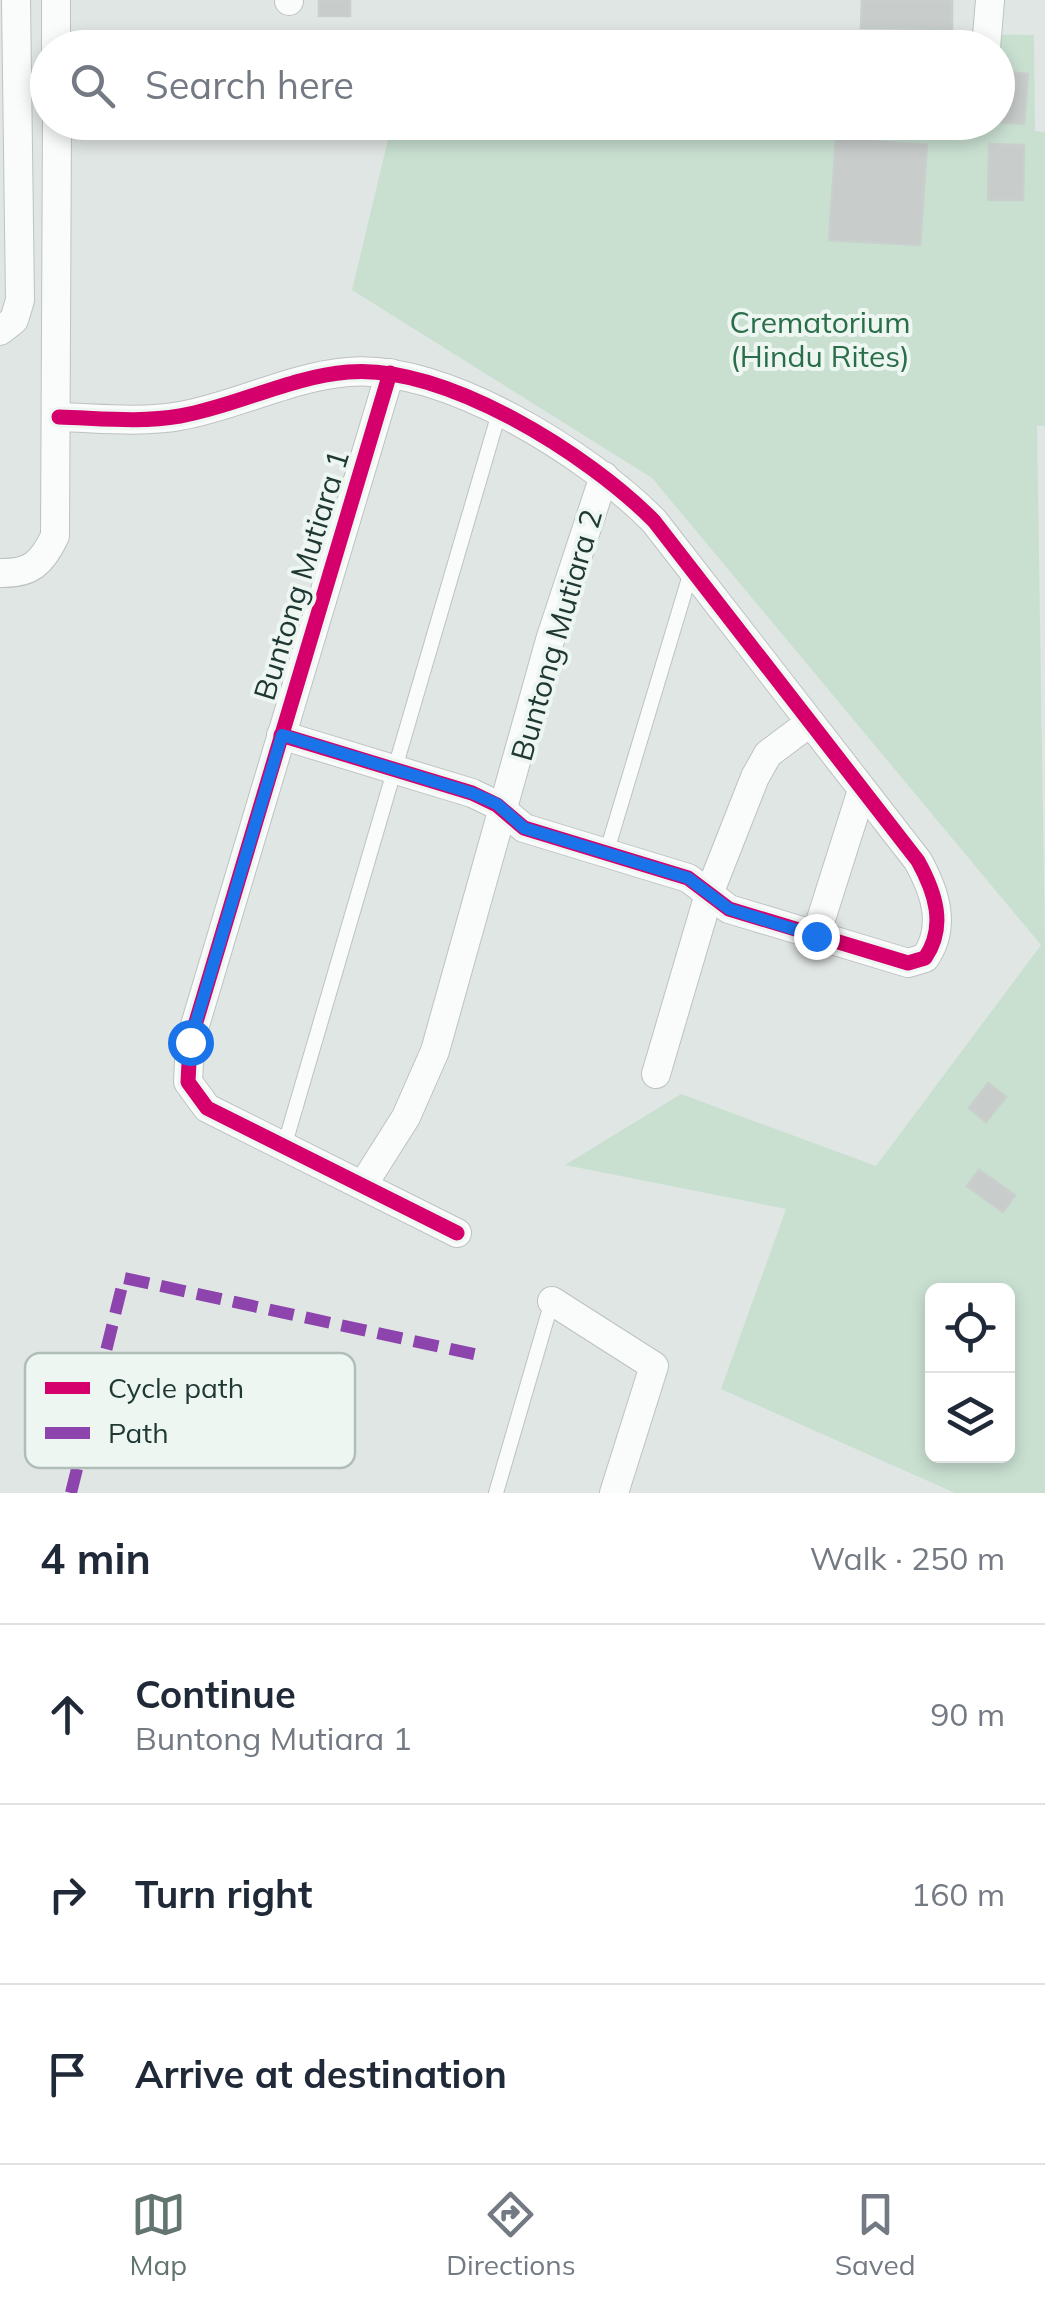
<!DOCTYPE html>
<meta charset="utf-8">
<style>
:root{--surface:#fff;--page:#f2f2f3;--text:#1f2937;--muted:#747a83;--line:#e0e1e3;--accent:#637571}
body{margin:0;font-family:Mulish,sans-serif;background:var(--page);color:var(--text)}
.controls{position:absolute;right:30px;bottom:30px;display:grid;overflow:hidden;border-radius:15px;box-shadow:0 5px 15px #0003}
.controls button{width:90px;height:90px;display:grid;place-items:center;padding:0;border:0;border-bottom:2px solid var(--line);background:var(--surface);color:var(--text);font:50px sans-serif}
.stop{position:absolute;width:30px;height:30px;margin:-22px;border:8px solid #1a73e8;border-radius:50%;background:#fff}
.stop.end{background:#1a73e8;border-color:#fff;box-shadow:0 2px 10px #0008}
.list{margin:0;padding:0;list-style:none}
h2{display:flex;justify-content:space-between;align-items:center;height:130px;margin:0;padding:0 40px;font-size:42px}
h2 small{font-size:32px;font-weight:400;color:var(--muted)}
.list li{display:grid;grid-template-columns:65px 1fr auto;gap:30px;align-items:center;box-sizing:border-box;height:180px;padding:0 40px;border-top:2px solid var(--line)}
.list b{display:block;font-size:38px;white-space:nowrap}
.list p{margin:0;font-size:32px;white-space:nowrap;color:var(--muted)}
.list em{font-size:32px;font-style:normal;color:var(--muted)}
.icon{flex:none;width:55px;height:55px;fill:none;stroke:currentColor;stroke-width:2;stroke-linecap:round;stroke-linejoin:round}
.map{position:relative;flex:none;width:1045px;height:1493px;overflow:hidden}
.search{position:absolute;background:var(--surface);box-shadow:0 5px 15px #0003;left:30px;right:30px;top:30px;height:110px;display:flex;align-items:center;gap:25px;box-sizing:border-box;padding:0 35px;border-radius:55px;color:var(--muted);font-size:38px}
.sheet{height:670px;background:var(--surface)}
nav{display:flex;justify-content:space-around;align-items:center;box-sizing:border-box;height:140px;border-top:2px solid var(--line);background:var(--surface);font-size:28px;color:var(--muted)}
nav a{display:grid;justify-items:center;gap:5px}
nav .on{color:var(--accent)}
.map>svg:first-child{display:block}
.green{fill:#c9e0d1;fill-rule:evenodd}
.building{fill:#c8cdcb;stroke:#c9cfcd;stroke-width:2.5}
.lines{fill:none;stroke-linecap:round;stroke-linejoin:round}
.service-casing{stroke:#bdc3c1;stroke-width:16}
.minor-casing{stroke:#bdc3c1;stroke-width:30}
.service{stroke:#fafbfb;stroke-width:14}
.minor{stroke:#fafbfb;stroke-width:28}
.quiet{stroke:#8e44ad;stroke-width:12;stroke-dasharray:25 12;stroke-linecap:butt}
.cycleway-casing{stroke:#eef6f2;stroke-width:21}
.cycleway{stroke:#d6006c;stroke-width:15}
.route{stroke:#1a73e8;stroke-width:12}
.labels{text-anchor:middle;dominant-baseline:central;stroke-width:8;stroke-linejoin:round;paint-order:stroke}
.park-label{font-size:30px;fill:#2a6e49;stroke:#eef6f2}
.street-label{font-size:30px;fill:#1f3833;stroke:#eef6f2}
.key{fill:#eef6f2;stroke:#b0bdb9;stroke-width:2.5}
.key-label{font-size:28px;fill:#1f3833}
</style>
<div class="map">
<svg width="1045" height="1493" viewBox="0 0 1045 1493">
<rect width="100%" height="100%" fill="#e0e6e4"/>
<path class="green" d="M413 30 1034 35 1035 131 1045 132V426H1037L1045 945V1493H955L721 1389 786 1209 565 1165 681 1094 876 1166 1041 945 652 478 352 290 392 123 998 122V48L409 47ZM932 1290H1008V1456H932Z"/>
<g class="building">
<rect x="319" y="0" width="31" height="16"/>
<path d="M862 0H952V29L861 28Z"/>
<path d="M998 71 1028 74 1024 124 998 122Z"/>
<path d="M836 139 927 145 920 245 829 240Z"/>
<path d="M989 144 1024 145 1023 200H988Z"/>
<path d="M988 1083 1006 1097 986 1122 969 1108Z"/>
<path d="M979 1170 1015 1195 1003 1212 967 1186Z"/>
</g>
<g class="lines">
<g class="service-casing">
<g id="service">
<path d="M606 854 692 568"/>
<path d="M284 1147 499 413"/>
<path d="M496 1493 552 1301"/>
</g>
</g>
<g class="minor-casing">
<g id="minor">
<path d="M56 0V48"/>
<path d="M289 0V1"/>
<path d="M986 48 990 0"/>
<path d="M0 331 14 320 20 300 16 0"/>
<path d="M390 373 190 1042 188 1082 207 1108 457 1233"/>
<path d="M59 417C98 418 140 423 180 416 237 406 289 377 348 372 444 363 589 455 654 521L918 861C935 892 947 926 925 958L908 963 729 909 688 878 524 828 497 805 472 793 281 735"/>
<path d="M0 573C31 574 42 563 55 536L57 122"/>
<path d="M816 935 862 790"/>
<path d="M656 1074 709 894 755 777 768 754 808 724"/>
<path d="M363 1185 406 1117 435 1051 550 640 604 476"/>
<path d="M552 1301 654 1366 614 1493"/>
</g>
</g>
<use href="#service" class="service"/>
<use href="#minor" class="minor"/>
<path class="quiet" d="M71 1493 124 1278 478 1355"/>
<g class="cycleway-casing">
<g id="cycleway">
<path d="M390 373 190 1042 188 1082 207 1108 457 1233"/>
<path d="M59 417C98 418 140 423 180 416 237 406 289 377 348 372 444 363 589 455 654 521L918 861C935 892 947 926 925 958L908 963 729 909 688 878 524 828 497 805 472 793 281 735"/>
</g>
</g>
<use href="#cycleway" class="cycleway"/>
</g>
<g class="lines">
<path class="route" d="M190 1042 282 735 472 793 497 804 524 828 688 878 729 909 816 936"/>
</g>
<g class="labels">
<g class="park-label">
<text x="820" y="322">Crematorium<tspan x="820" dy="34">(Hindu Rites)</tspan></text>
</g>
<g class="street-label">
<text transform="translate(301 575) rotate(-73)">Buntong Mutiara 1</text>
<text transform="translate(556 635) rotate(-74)">Buntong Mutiara 2</text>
</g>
</g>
<rect x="25" y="1353" width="330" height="115" rx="15" class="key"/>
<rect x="45" y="1382" width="45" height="12" fill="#d6006c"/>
<rect x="45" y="1427" width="45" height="12" fill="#8e44ad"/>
<g class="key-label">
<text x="108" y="1398">Cycle path</text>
<text x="108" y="1443">Path</text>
</g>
</svg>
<div class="controls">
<button><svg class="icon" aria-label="locate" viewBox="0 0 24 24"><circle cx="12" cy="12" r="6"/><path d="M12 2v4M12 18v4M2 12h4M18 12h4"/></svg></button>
<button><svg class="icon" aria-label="layers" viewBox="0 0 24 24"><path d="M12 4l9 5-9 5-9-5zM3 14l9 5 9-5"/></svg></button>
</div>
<div class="stop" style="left:190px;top:1042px"></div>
<div class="stop end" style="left:816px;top:936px"></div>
<div class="search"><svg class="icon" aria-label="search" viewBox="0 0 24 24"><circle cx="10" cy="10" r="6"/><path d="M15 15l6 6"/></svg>Search here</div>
</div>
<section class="sheet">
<h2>4 min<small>Walk · 250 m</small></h2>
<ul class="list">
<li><svg class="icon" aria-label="ahead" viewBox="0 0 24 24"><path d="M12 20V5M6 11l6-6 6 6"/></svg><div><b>Continue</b><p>Buntong Mutiara 1</p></div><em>90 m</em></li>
<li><svg class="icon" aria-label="right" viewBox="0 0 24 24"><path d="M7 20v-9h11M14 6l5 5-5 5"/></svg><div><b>Turn right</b></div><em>160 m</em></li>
<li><svg class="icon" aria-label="arrive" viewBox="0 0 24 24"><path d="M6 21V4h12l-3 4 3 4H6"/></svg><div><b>Arrive at destination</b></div></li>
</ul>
</section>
<nav>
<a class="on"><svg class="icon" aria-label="map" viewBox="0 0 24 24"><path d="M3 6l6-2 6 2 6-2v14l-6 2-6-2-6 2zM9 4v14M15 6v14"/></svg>Map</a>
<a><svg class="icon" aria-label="directions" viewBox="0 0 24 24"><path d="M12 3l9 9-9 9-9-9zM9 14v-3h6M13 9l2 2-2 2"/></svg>Directions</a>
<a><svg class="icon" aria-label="saved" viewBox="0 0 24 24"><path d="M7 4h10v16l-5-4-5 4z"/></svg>Saved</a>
</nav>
